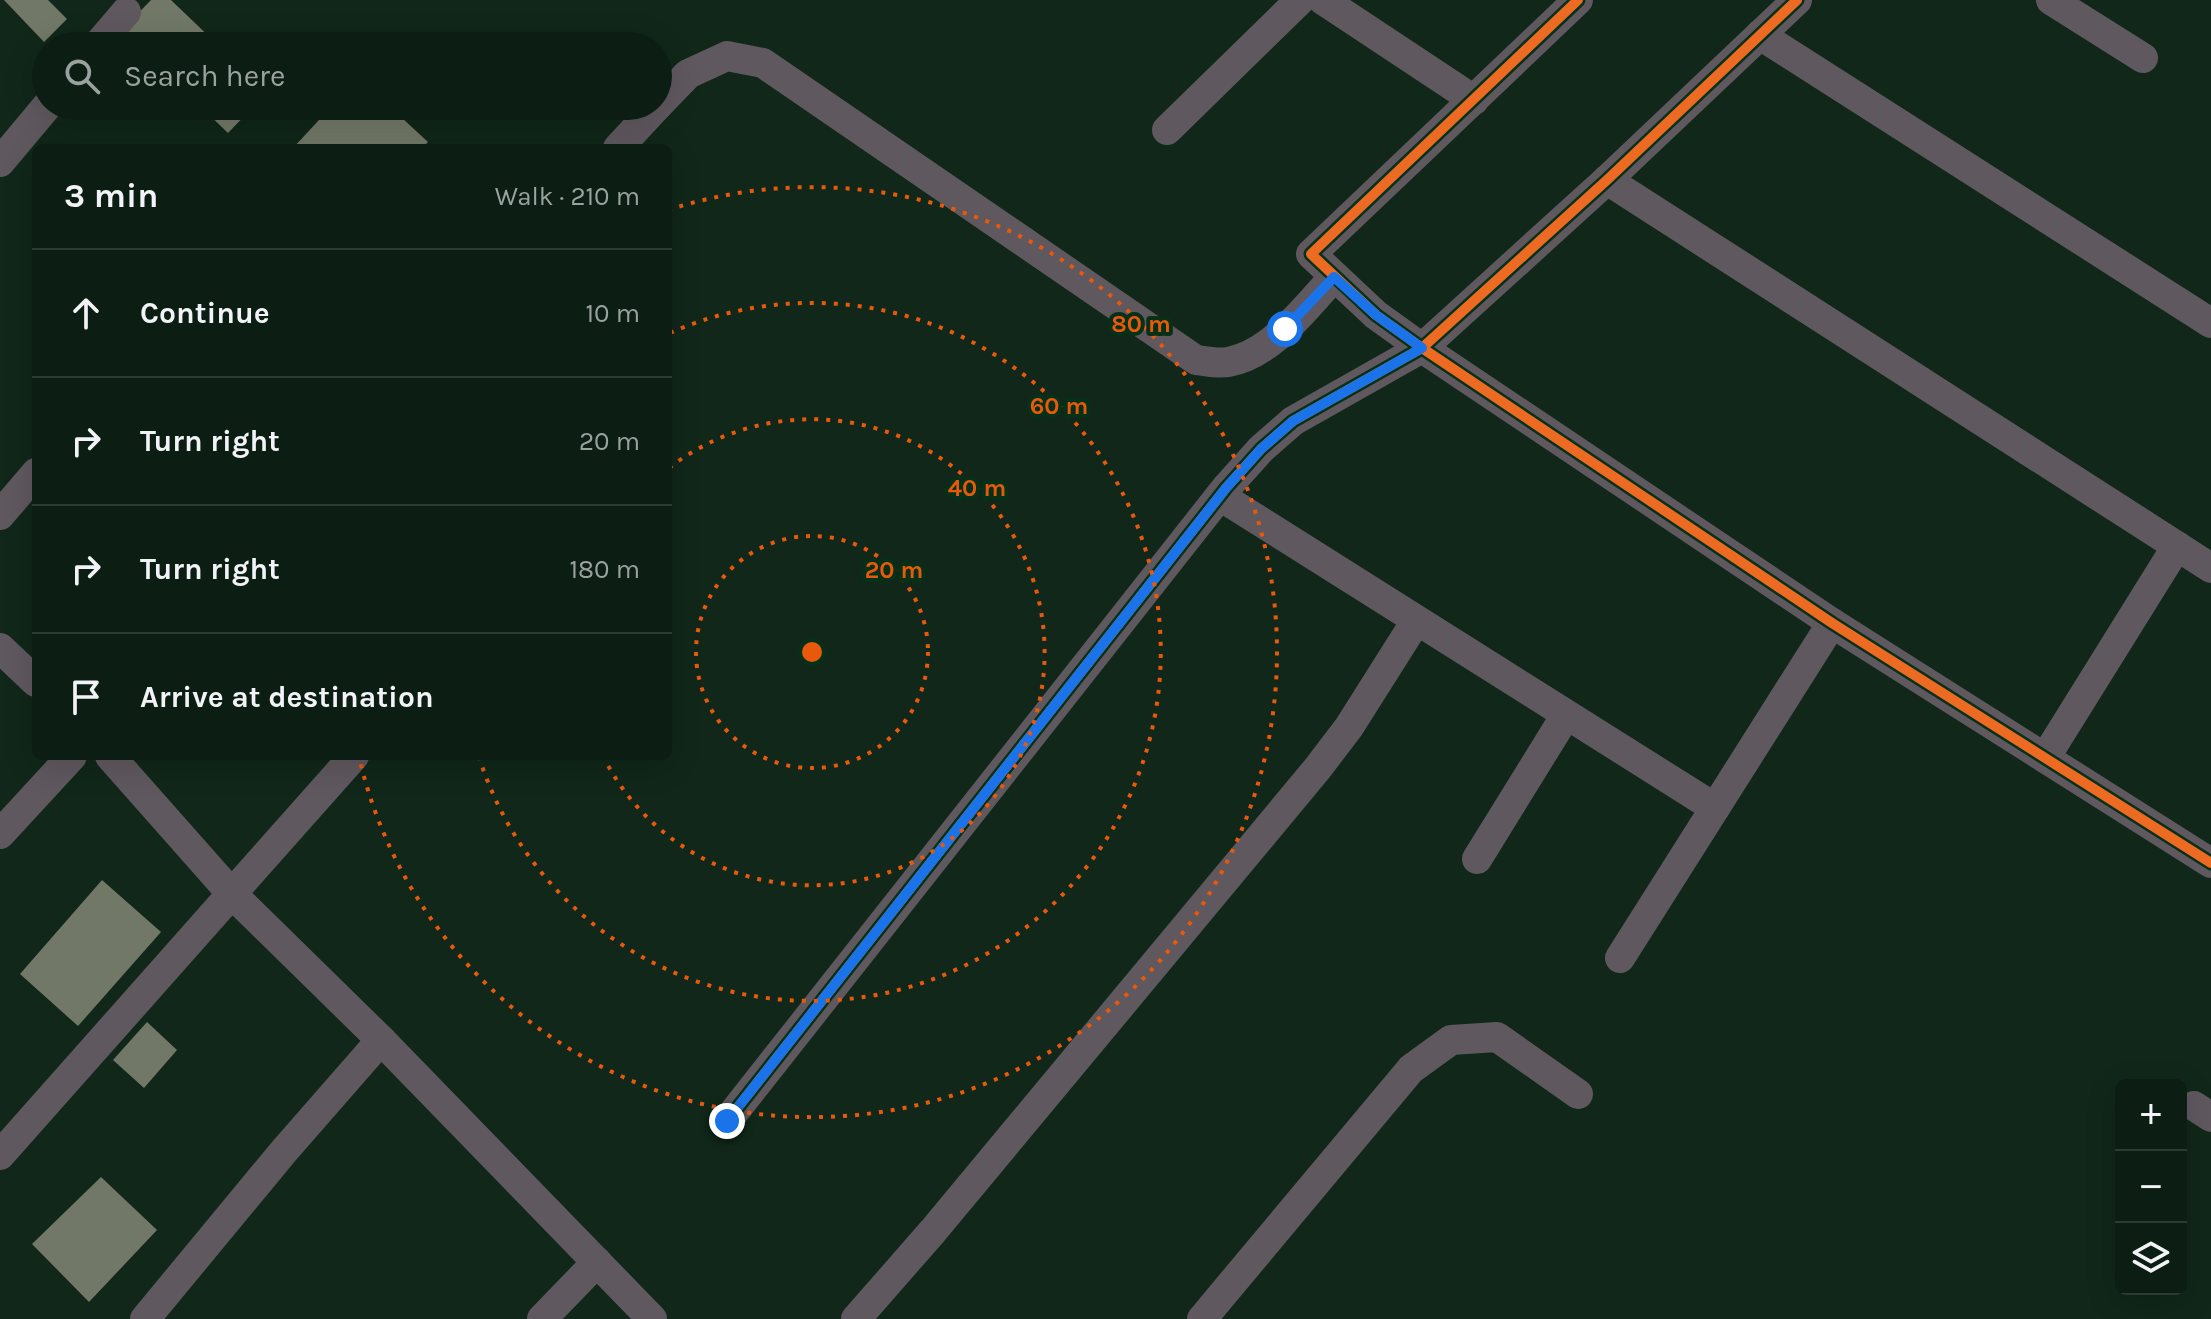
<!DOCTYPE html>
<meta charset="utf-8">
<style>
:root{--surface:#0c1d13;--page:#1a2a21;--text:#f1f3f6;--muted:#9aa2a0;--line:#2c3b33}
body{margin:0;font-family:Karla,sans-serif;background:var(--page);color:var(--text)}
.controls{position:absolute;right:24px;bottom:24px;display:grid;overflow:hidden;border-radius:12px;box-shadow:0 8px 32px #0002}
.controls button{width:72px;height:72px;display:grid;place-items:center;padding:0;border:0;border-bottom:2px solid var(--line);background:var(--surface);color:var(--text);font:40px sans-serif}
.stop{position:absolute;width:24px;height:24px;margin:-18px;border:6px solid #1a73e8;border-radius:50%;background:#fff}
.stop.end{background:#1a73e8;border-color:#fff;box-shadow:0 2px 8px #0008}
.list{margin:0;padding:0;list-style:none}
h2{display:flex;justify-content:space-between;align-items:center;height:104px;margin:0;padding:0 32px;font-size:34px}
h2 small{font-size:26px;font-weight:400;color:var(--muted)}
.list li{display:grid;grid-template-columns:52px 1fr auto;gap:24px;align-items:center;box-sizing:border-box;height:128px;padding:0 32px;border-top:2px solid var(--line)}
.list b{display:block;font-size:30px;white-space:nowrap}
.list em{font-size:26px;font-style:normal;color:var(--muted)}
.icon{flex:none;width:44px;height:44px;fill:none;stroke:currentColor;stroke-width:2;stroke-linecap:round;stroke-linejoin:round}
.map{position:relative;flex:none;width:2211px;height:1319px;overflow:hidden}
.search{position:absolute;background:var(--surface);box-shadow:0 8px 32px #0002;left:32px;top:32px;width:640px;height:88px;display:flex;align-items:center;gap:20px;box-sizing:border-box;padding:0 28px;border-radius:44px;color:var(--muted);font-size:30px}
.panel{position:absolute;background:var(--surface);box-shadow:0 8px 32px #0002;left:32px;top:144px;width:640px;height:616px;border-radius:12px}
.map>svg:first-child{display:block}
.building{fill:#727867}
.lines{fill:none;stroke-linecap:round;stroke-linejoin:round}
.minor{stroke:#5f585f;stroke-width:30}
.cycleway-casing{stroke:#063118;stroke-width:15}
.cycleway{stroke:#ed6a23;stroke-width:10}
.route{stroke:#1a73e8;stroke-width:10}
.ring{fill:none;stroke:#e8590c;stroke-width:4;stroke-dasharray:4 8}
.centre{fill:#e8590c;stroke:#063118;stroke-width:4}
.ring-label{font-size:24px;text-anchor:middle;font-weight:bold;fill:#e8590c;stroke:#063118;stroke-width:8;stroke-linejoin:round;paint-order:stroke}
</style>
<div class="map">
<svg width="2211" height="1319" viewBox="0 0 2211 1319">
<rect width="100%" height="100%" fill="#102719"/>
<g class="building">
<path d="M4 0H48L67 19 44 42Z"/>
<path d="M151 0H171L219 46H138L122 30Z"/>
<path d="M200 106H254L228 133Z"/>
<path d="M332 106H389L428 142 422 148H293Z"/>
<path d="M102 880 161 932 78 1026 20 974Z"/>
<path d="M147 1022 177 1050 144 1088 113 1060Z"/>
<path d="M101 1177 157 1230 89 1302 32 1244Z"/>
</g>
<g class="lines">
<g class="minor">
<path d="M1323 0 1474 100"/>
<path d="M1578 0 1311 254 1376 315 1422 348 1832 623 2211 863"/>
<path d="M2051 0 2143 58"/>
<path d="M1760 35 2211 323"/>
<path d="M97 46 126 12"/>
<path d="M658 105 688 74 727 56 763 63 1196 360C1206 361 1218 364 1228 362 1272 354 1305 308 1334 277"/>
<path d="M1167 130 1300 0"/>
<path d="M618 148 657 106"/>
<path d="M0 162 47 106"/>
<path d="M1607 180 2211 568"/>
<path d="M1220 496 1715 808"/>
<path d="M0 515 36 473"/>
<path d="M0 648 36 682"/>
<path d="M110 756 232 894 381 1040 652 1319"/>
<path d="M2045 758 2177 546"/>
<path d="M0 834 72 756"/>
<path d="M1477 859 1566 715"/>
<path d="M1620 958 1832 623"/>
<path d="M2194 1106 2211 1117"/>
<path d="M727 1121 1226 488 1261 449 1293 421 1422 348 1607 180 1797 0"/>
<path d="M0 1155 354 756"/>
<path d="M145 1319 284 1151 381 1040"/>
<path d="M542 1319 597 1262"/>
<path d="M856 1319 933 1231 1317 769 1349 727 1416 621"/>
<path d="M1202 1319 1411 1069 1451 1040 1497 1037 1578 1094"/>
</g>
<g class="cycleway-casing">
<g id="cycleway">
<path d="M1578 0 1311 254 1376 315 1422 348 1832 623 2211 863"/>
<path d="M727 1121 1226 488 1261 449 1293 421 1422 348 1607 180 1797 0"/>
</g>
</g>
<use href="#cycleway" class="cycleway"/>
</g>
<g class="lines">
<path class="route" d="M727 1121 1226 488 1261 449 1293 421 1422 348 1376 315 1334 277 1285 329"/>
</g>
<g class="ring">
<circle cx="812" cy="652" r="116"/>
<path d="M669 468A233 233 0 1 1 604 758"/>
<path d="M670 333A349 349 0 1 1 479 757"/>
<path d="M668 210A465 465 0 1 1 359 757"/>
</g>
<circle cx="812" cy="652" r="12" class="centre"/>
<g class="ring-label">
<text x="1141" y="332">80 m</text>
<text x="1059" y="414">60 m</text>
<text x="977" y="496">40 m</text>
<text x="894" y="578">20 m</text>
</g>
</svg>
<div class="controls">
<button>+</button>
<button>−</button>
<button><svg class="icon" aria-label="layers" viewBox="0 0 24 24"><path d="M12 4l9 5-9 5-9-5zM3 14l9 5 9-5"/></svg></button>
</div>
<div class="stop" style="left:1285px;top:329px"></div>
<div class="stop end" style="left:727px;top:1121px"></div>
<div class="search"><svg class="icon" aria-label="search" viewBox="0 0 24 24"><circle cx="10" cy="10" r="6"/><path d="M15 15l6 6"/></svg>Search here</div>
<section class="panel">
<h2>3 min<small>Walk · 210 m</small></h2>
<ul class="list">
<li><svg class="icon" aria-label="ahead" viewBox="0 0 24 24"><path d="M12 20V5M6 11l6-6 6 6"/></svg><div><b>Continue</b></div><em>10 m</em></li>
<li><svg class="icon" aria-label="right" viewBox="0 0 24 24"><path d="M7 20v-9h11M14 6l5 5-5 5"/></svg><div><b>Turn right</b></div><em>20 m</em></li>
<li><svg class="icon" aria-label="right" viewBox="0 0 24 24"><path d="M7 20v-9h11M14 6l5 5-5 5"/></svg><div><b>Turn right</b></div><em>180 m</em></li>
<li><svg class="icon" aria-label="arrive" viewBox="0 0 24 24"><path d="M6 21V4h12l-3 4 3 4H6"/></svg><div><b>Arrive at destination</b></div></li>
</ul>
</section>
</div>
